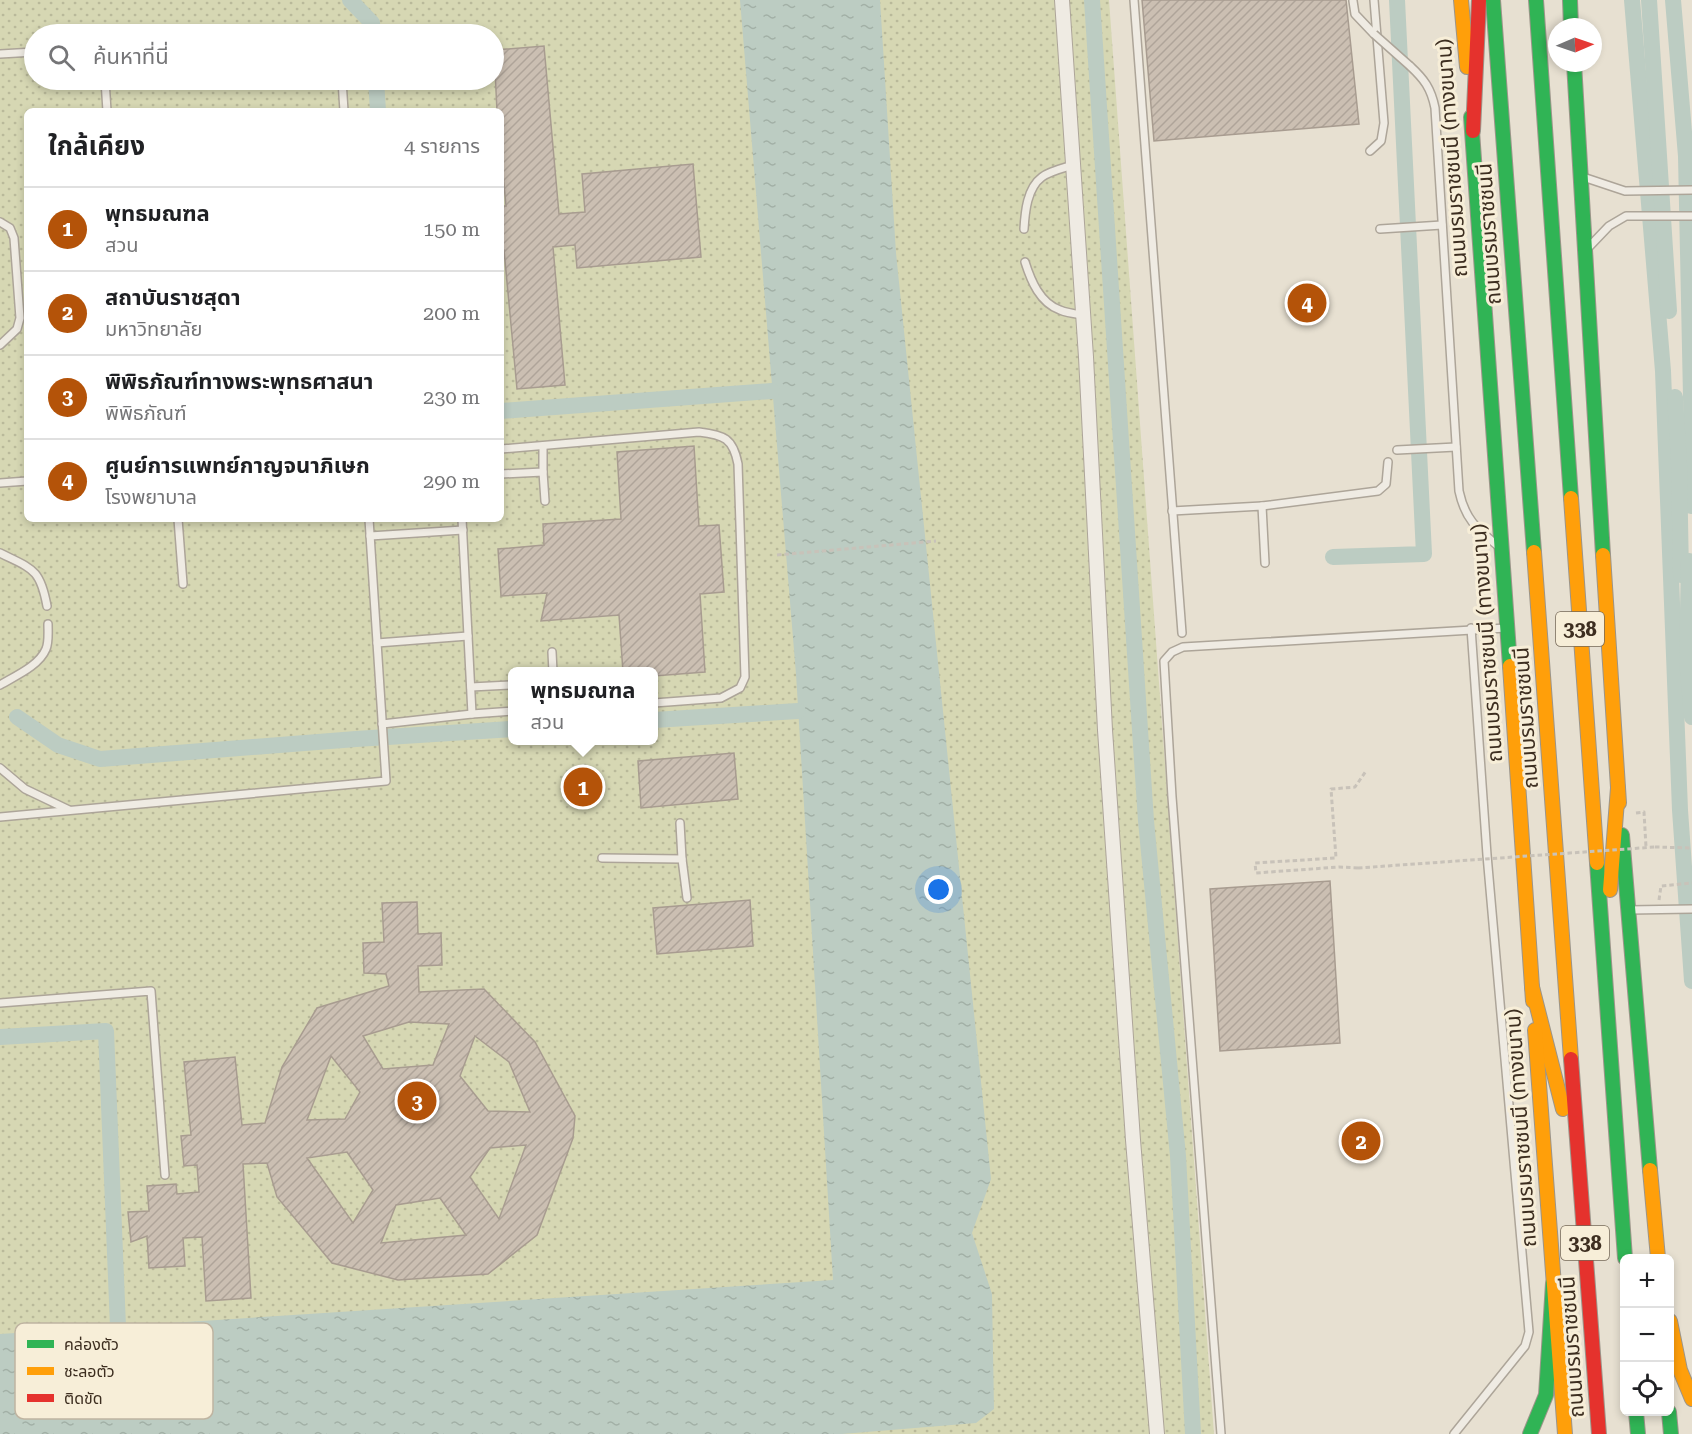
<!DOCTYPE html>
<html lang="th">
<meta charset="utf-8">
<style>
:root{--surface:#fff;--page:#f6f6f6;--text:#202124;--muted:#757577;--line:#e0e0e0;--accent:#b45309}
body{margin:0;font-family:"Roboto Serif","Noto Sans Thai",serif;background:var(--page);color:var(--text)}
.controls{position:absolute;right:18px;bottom:18px;display:grid;overflow:hidden;border-radius:9px;box-shadow:0 3px 9px #0003}
.controls button{width:54px;height:54px;display:grid;place-items:center;padding:0;border:0;border-bottom:2px solid var(--line);background:var(--surface);color:var(--text);font:30px sans-serif}
.compass{position:absolute;left:1548px;top:18px;width:54px;height:54px;border-radius:50%;background:var(--surface);box-shadow:0 3px 9px #0003;rotate:88deg}
.you{position:absolute;left:939px;top:890px;width:21px;height:21px;margin:-15px;border:4px solid #fff;border-radius:50%;background:#1a73e8;box-shadow:0 0 0 9px #1a73e833}
.badge{display:grid;place-items:center;width:39px;height:39px;border-radius:50%;background:var(--accent);color:#fff;font-size:20px;font-weight:700}
.pin{position:absolute;translate:-50% -50%;border:3px solid #fff;box-shadow:0 2px 6px #0006}
.popup{position:absolute;left:508px;top:667px;width:150px;height:78px;box-sizing:border-box;display:grid;place-content:center;border-radius:9px;background:var(--surface);filter:drop-shadow(0 2px 4px #0005);font-size:20px;white-space:nowrap;color:var(--muted)}
.popup b{font-size:22px;color:var(--text)}
.popup::after{content:'';position:absolute;left:50%;top:100%;margin-left:-12px;border:12px solid transparent;border-top-color:var(--surface)}
.list{margin:0;padding:0;list-style:none}
h2{display:flex;justify-content:space-between;align-items:center;height:78px;margin:0;padding:0 24px;font-size:26px}
h2 small{font-size:20px;font-weight:400;color:var(--muted)}
.list li{display:grid;grid-template-columns:39px 1fr auto;gap:18px;align-items:center;box-sizing:border-box;height:84px;padding:0 24px;border-top:2px solid var(--line)}
.list b{display:block;font-size:22px;white-space:nowrap}
.list p{margin:0;font-size:20px;white-space:nowrap;color:var(--muted)}
.list em{font-size:20px;font-style:normal;color:var(--muted)}
.icon{flex:none;width:33px;height:33px;fill:none;stroke:currentColor;stroke-width:2;stroke-linecap:round;stroke-linejoin:round}
.map{position:relative;flex:none;width:1692px;height:1434px;overflow:hidden}
.search{position:absolute;background:var(--surface);box-shadow:0 3px 9px #0003;left:24px;top:24px;width:480px;height:66px;display:flex;align-items:center;gap:15px;box-sizing:border-box;padding:0 21px;border-radius:33px;color:var(--muted);font-size:22px}
.panel{position:absolute;background:var(--surface);box-shadow:0 3px 9px #0003;left:24px;top:108px;width:480px;height:414px;border-radius:9px}
.map>svg:first-child{display:block}
.park{fill:url(#park-dots);fill-rule:evenodd}
.water{fill:url(#water-ripples)}
.lines{fill:none;stroke-linecap:round;stroke-linejoin:round}
.canal{stroke:#bcccc2;stroke-width:16}
.building{fill:url(#building-hatch);stroke:#a89c90;stroke-width:1.5;fill-rule:evenodd}
.lane-casing{stroke:#ada599;stroke-width:10}
.street-casing{stroke:#ada599;stroke-width:16}
.fast-casing{stroke:#9c958a;stroke-width:16}
.slow-casing{stroke:#9c958a;stroke-width:16}
.jam-casing{stroke:#9c958a;stroke-width:16}
.path{stroke:#c8c2b9;stroke-width:3;stroke-dasharray:4.5 3;stroke-linecap:butt}
.lane{stroke:#efebe3;stroke-width:7}
.street{stroke:#efebe3;stroke-width:14}
.fast{stroke:#30b455;stroke-width:14}
.slow{stroke:#ff9f0a;stroke-width:14}
.jam{stroke:#e5322d;stroke-width:14}
.lane-bridge-casing{stroke:#ada599;stroke-width:10;stroke-linecap:butt}
.path-bridge{stroke:#c8c2b9;stroke-width:3;stroke-dasharray:4.5 3;stroke-linecap:butt}
.lane-bridge{stroke:#efebe3;stroke-width:7}
.labels{text-anchor:middle;dominant-baseline:central;stroke-width:6;stroke-linejoin:round;paint-order:stroke}
.shield{fill:#f7eed8;stroke:#756857;stroke-width:1.5}
.shield-label{font-size:20px;font-weight:bold;fill:#3d2e20}
.street-label{font-size:21px;fill:#3d2e20;stroke:#f7eed8}
.key{fill:#f7eed8;stroke:#bfb4a1;stroke-width:1.5}
.key-label{font-size:16px;fill:#3d2e20}
</style>
<div class="map">
<svg width="1692" height="1434" viewBox="0 0 1692 1434">
<defs>
<pattern id="park-dots" width="8" height="8" patternUnits="userSpaceOnUse" patternTransform="scale(1.5)"><rect width="8" height="8" fill="#d6d7b3"/><path d="M2 2h.1M6 6h.1" fill="none" stroke="#b9b99a" stroke-width="1.8" stroke-linecap="round"/></pattern>
<pattern id="water-ripples" width="26" height="14" patternUnits="userSpaceOnUse" patternTransform="scale(1.5)"><rect width="26" height="14" fill="#bcccc2"/><path d="M2 4q2-2 4 0t4 0M15 11q2-2 4 0t4 0" fill="none" stroke="#a2b0a6"/></pattern>
<pattern id="building-hatch" width="6" height="6" patternUnits="userSpaceOnUse" patternTransform="scale(1.5)"><rect width="6" height="6" fill="#cbbfb2"/><path d="M-1 1l2-2M0 6l6-6M5 7l2-2" fill="none" stroke="#afa499"/></pattern>
</defs>
<rect width="100%" height="100%" fill="#e7e0d1"/>
<path class="park" d="M0 0H1109L1214 1434H0ZM34 34H494V80H34ZM27 111H501V519H27ZM512 672H654V740H512Z"/>
<path class="water" d="M740 0H880L896 253 991 1179 972 1233 992 1294 994 1409 976 1423 842 1434H0V1334L833 1280 796 674Z"/>
<g class="lines">
<g class="canal">
<path d="M350 0 372 23 373 34"/>
<path d="M1092 0 1146 821 1178 1156 1193 1434"/>
<path d="M1632 0 1663 371 1680 810 1692 981"/>
<path d="M1649 0 1669 311"/>
<path d="M1673 0 1686 156 1692 445 1691 506"/>
<path d="M376 80 378 111"/>
<path d="M1675 397 1679 464 1681 575"/>
<path d="M501 411 772 391"/>
<path d="M1333 557 1424 554 1397 0"/>
<path d="M1689 561 1687 660 1692 717"/>
<path d="M17 717 58 745 100 759 356 739 512 729"/>
<path d="M654 720 798 711"/>
<path d="M0 1037 106 1031 118 1327"/>
</g>
</g>
<g class="building">
<path d="M1142 0H1346L1359 124 1154 141Z"/>
<path d="M544 46 559 214 585 212 582 174 693 164 701 257 577 268 575 245 553 247 565 385 517 389 504 250H501V206H506L501 152V111H497L494 50Z"/>
<path d="M694 446 699 526 719 525 724 592 700 594 705 672 654 676V672H623L619 615 541 621 547 593 501 596 498 549 544 545 543 524 621 519 617 452Z"/>
<path d="M734 753 738 799 641 808 638 761Z"/>
<path d="M1330 881 1340 1043 1220 1051 1210 889Z"/>
<path d="M750 900 753 946 657 954 653 908Z"/>
<path d="M417 902 418 934 441 933 442 965 418 966 419 992 484 989 535 1042 575 1116 573 1138 537 1235 488 1274 398 1280 332 1263 277 1197 267 1163 243 1164 251 1298 206 1301 202 1237 183 1238 185 1266 149 1268 147 1236 131 1242 128 1212 149 1211 147 1186 176 1184 177 1194 199 1192 197 1165 184 1166 181 1136 191 1135 184 1062 235 1057 242 1125 265 1123 282 1067 317 1008 389 986 386 974 364 973 363 943 384 942 382 903ZM409 1022 449 1024 433 1065 383 1069 363 1036ZM475 1036 509 1062 530 1112 488 1111 460 1076ZM331 1056 360 1092 345 1119 307 1120ZM526 1145 499 1219 470 1177 490 1148ZM347 1152 373 1190 353 1223 307 1158ZM440 1198 466 1235 381 1243 396 1205Z"/>
</g>
<g class="lines">
<g class="lane-casing">
<g id="lane">
<path d="M1134 0 1182 633"/>
<path d="M1353 1 1355 14 1374 34"/>
<path d="M0 54 34 52"/>
<path d="M1410 66C1424 79 1431 88 1435 108L1459 491C1465 519 1476 528 1498 546"/>
<path d="M105 80 107 111"/>
<path d="M342 80 344 111"/>
<path d="M1370 151 1381 141 1384 123 1374 0"/>
<path d="M1583 177 1625 191 1692 190"/>
<path d="M0 222 10 228 14 238 20 318 17 329 0 345"/>
<path d="M1024 229C1025 212 1027 188 1042 177 1050 171 1064 168 1073 165"/>
<path d="M1380 229 1442 225"/>
<path d="M1587 249 1609 226 1626 216H1692"/>
<path d="M1025 262C1031 281 1040 303 1060 310 1067 313 1076 314 1083 315"/>
<path d="M501 449 699 432C724 435 733 438 738 464L745 677 740 688 721 698 654 703"/>
<path d="M1397 450 1456 447"/>
<path d="M543 472 545 501"/>
<path d="M501 474 543 472V446"/>
<path d="M0 483 27 481"/>
<path d="M1262 506 1378 491 1386 484 1388 462"/>
<path d="M1172 511 1262 506 1265 563"/>
<path d="M178 519 183 584"/>
<path d="M462 519 472 714"/>
<path d="M370 536 463 530"/>
<path d="M0 553C32 569 40 568 47 606"/>
<path d="M377 643 468 636"/>
<path d="M552 652 553 672"/>
<path d="M0 685C15 676 39 666 46 649 49 642 48 632 48 624"/>
<path d="M471 687 512 685"/>
<path d="M382 724 472 714 512 711"/>
<path d="M0 768 25 789 69 810"/>
<path d="M0 817 386 781 369 519"/>
<path d="M680 823 682 859"/>
<path d="M602 858 682 859 687 898"/>
<path d="M1629 910 1692 909"/>
<path d="M0 1003 151 991 165 1175"/>
<path d="M1221 1434 1172 797 1164 661 1172 652 1183 647 1506 628"/>
<path d="M1454 1434 1525 1346 1529 1332 1487 855 1471 628"/>
</g>
</g>
<g class="street-casing">
<path id="street" d="M1062 0 1086 357 1105 730 1133 1140 1157 1434"/>
</g>
<g class="fast-casing">
<g id="fast">
<path d="M1493 0 1534 552"/>
<path d="M1536 0 1571 498"/>
<path d="M1570 0 1571 27"/>
<path d="M1574 63 1603 555"/>
<path d="M1471 117 1510 666"/>
<path d="M1622 835 1650 1170"/>
<path d="M1597 863 1625 1258"/>
<path d="M1636 1412 1638 1434"/>
<path d="M1669 1412 1671 1434"/>
<path d="M1530 1434 1546 1395 1553 1283"/>
</g>
</g>
<g class="slow-casing">
<g id="slow">
<path d="M1461 0 1467 67"/>
<path d="M1571 498 1597 863"/>
<path d="M1534 552 1571 1059"/>
<path d="M1603 555 1619 803"/>
<path d="M1510 666 1533 1001"/>
<path d="M1610 890 1618 788"/>
<path d="M1532 987 1563 1109"/>
<path d="M1535 1030 1565 1434"/>
<path d="M1650 1170 1658 1258"/>
<path d="M1670 1321 1680 1370 1692 1399"/>
</g>
</g>
<g class="jam-casing">
<g id="jam">
<path d="M1473 131 1479 0"/>
<path d="M1571 1059 1599 1434"/>
</g>
</g>
<g class="path">
<path d="M777 555 936 541"/>
<path d="M1636 813 1644 812 1646 847"/>
<path d="M1655 847 1692 848"/>
<path d="M1358 868 1339 867 1256 873 1255 863 1336 858 1331 789 1355 787 1366 771"/>
<path d="M1659 900 1661 886 1692 883"/>
</g>
<use href="#lane" class="lane"/>
<use href="#street" class="street"/>
<use href="#fast" class="fast"/>
<use href="#slow" class="slow"/>
<use href="#jam" class="jam"/>
<g class="lane-bridge-casing">
<path id="lane-bridge" d="M1374 34 1410 66"/>
</g>
<path class="path-bridge" d="M1358 868 1655 847"/>
<use href="#lane-bridge" class="lane-bridge"/>
</g>
<g class="labels">
<g class="shield">
<rect x="1556" y="612" width="48" height="34" rx="4.5"/>
<rect x="1561" y="1226" width="48" height="34" rx="4.5"/>
</g>
<g class="shield-label">
<text x="1580" y="629">338</text>
<text x="1585" y="1243">338</text>
</g>
<g class="street-label">
<text transform="translate(1452 158) rotate(-94)">ถนนบรมราชชนนี (ทางขนาน)</text>
<text transform="translate(1489 234) rotate(-94)">ถนนบรมราชชนนี</text>
<text transform="translate(1487 643) rotate(-94)">ถนนบรมราชชนนี (ทางขนาน)</text>
<text transform="translate(1526 718) rotate(-94)">ถนนบรมราชชนนี</text>
<text transform="translate(1521 1128) rotate(-94)">ถนนบรมราชชนนี (ทางขนาน)</text>
<text transform="translate(1572 1347) rotate(-94)">ถนนบรมราชชนนี</text>
</g>
</g>
<rect x="15" y="1323" width="198" height="96" rx="9" class="key"/>
<rect x="27" y="1340" width="27" height="8" fill="#30b455"/>
<rect x="27" y="1367" width="27" height="8" fill="#ff9f0a"/>
<rect x="27" y="1394" width="27" height="8" fill="#e5322d"/>
<g class="key-label">
<text x="64" y="1350">คล่องตัว</text>
<text x="64" y="1377">ชะลอตัว</text>
<text x="64" y="1404">ติดขัด</text>
</g>
</svg>
<div class="controls">
<button>+</button>
<button>−</button>
<button><svg class="icon" aria-label="locate" viewBox="0 0 24 24"><circle cx="12" cy="12" r="6"/><path d="M12 2v4M12 18v4M2 12h4M18 12h4"/></svg></button>
</div>
<svg class="compass" viewBox="-18 -18 36 36"><path d="M0-13l5 13h-10z" fill="#e53935"/><path d="M0 13l5-13h-10z" fill="#757577"/></svg>
<div class="you"></div>
<div class="pin badge" style="left:583px;top:787px">1</div>
<div class="popup"><b>พุทธมณฑล</b>สวน</div>
<div class="pin badge" style="left:1361px;top:1141px">2</div>
<div class="pin badge" style="left:417px;top:1101px">3</div>
<div class="pin badge" style="left:1307px;top:303px">4</div>
<div class="search"><svg class="icon" aria-label="search" viewBox="0 0 24 24"><circle cx="10" cy="10" r="6"/><path d="M15 15l6 6"/></svg>ค้นหาที่นี่</div>
<section class="panel">
<h2>ใกล้เคียง<small>4 รายการ</small></h2>
<ul class="list">
<li><span class="badge">1</span><div><b>พุทธมณฑล</b><p>สวน</p></div><em>150 m</em></li>
<li><span class="badge">2</span><div><b>สถาบันราชสุดา</b><p>มหาวิทยาลัย</p></div><em>200 m</em></li>
<li><span class="badge">3</span><div><b>พิพิธภัณฑ์ทางพระพุทธศาสนา</b><p>พิพิธภัณฑ์</p></div><em>230 m</em></li>
<li><span class="badge">4</span><div><b>ศูนย์การแพทย์กาญจนาภิเษก</b><p>โรงพยาบาล</p></div><em>290 m</em></li>
</ul>
</section>
</div>
